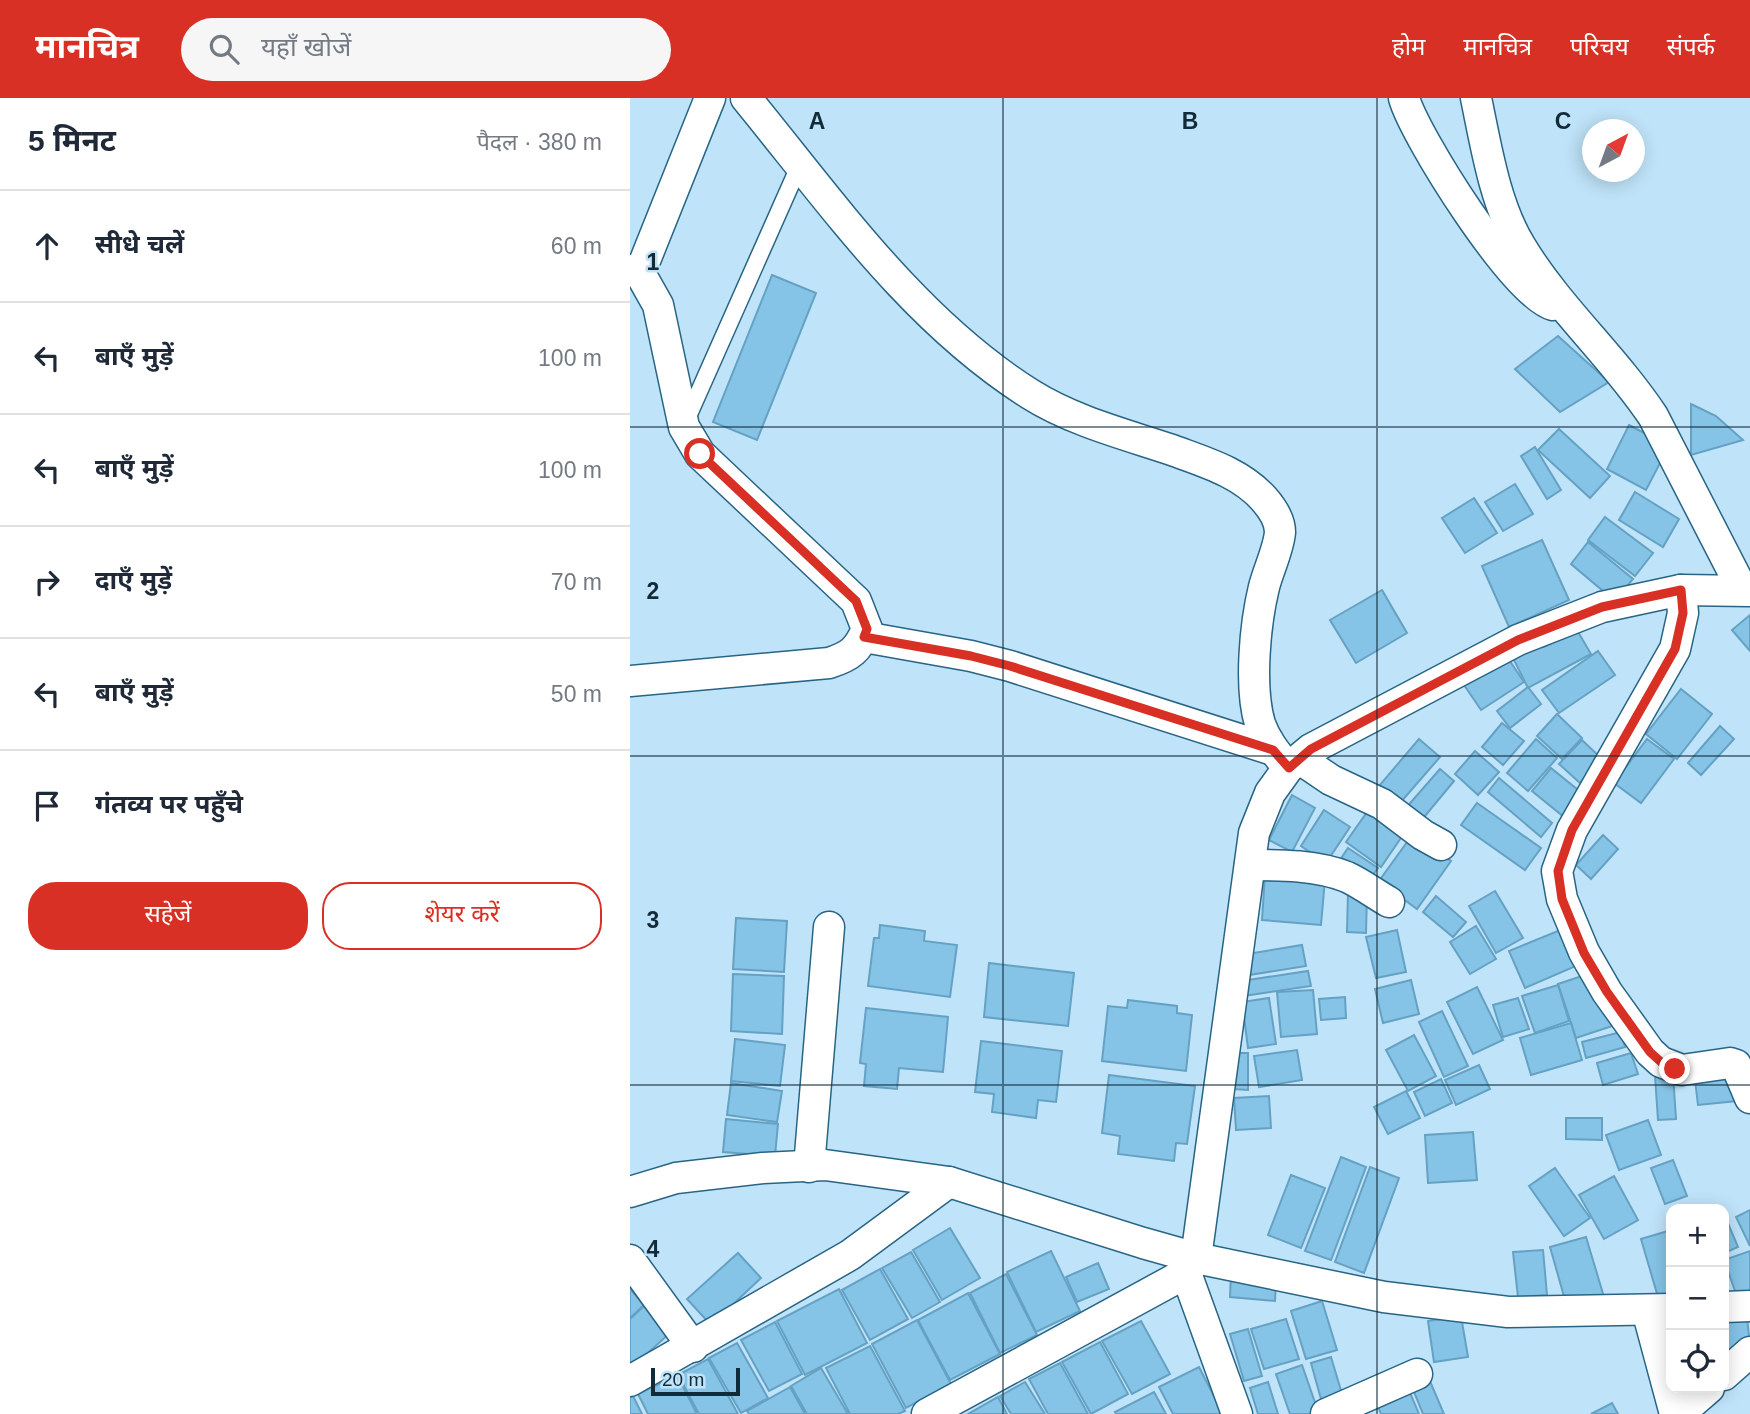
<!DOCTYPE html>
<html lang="hi">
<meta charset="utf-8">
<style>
:root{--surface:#fff;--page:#f6f6f7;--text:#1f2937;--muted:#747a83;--line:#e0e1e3;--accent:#d93025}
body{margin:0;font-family:Arial,"Noto Sans Devanagari",sans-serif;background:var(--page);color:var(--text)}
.controls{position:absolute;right:21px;bottom:21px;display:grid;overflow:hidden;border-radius:14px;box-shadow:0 4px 18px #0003}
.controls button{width:63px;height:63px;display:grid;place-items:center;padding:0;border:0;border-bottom:2px solid var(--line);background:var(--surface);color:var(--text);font:35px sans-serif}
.compass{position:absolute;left:952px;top:21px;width:63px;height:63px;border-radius:50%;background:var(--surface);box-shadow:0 4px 18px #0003;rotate:41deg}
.scale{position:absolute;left:21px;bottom:18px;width:89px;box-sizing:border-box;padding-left:7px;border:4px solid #122b39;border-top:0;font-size:19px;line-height:24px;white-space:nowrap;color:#122b39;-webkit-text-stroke:5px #bfe3f9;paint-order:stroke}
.stop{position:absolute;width:21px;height:21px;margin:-16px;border:5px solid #d93025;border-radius:50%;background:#fff}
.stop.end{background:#d93025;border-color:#fff;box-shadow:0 2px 7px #0008}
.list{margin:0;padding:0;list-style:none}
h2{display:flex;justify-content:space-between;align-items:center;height:91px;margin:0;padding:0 28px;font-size:30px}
h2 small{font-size:23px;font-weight:400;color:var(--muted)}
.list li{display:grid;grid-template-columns:46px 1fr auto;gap:21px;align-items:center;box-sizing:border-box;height:112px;padding:0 28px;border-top:2px solid var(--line)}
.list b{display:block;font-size:26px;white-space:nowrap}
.list em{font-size:23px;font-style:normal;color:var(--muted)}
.actions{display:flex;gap:14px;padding:21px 28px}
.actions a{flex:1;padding:16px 0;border:2px solid var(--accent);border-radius:28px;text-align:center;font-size:24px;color:var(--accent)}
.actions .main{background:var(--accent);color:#fff}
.icon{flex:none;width:38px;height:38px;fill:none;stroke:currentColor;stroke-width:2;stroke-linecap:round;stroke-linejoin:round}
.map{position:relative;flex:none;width:1120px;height:1316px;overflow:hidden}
header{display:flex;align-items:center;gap:42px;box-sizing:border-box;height:98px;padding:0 35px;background:var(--accent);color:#fff}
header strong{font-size:33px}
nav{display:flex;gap:38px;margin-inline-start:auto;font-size:24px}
.search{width:490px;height:63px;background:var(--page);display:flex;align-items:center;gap:18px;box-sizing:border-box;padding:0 24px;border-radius:38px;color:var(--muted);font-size:26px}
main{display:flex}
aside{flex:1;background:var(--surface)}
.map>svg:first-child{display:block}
.building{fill:#86c4e7;stroke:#65a1c3;stroke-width:2}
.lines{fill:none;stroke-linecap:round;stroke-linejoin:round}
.lane-casing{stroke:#286585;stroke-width:19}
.street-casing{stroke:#286585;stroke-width:33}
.lane{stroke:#fff;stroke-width:16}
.street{stroke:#fff;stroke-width:30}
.route{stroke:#d93025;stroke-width:9}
.grid{fill:none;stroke:#122b39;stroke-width:2;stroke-opacity:0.55}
.grid-label{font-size:23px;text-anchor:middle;font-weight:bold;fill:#122b39;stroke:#bfe3f9;stroke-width:5;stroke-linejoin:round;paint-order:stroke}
</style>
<header>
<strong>मानचित्र</strong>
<div class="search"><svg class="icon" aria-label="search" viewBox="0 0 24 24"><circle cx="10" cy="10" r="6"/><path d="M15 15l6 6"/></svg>यहाँ खोजें</div>
<nav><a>होम</a><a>मानचित्र</a><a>परिचय</a><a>संपर्क</a></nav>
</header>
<main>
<aside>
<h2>5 मिनट<small>पैदल · 380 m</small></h2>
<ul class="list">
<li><svg class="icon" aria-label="ahead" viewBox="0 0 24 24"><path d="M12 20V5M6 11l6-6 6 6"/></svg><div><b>सीधे चलें</b></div><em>60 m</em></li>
<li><svg class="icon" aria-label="left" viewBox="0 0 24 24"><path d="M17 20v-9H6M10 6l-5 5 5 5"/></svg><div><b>बाएँ मुड़ें</b></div><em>100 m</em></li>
<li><svg class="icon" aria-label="left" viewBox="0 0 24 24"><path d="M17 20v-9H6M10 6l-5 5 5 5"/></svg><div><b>बाएँ मुड़ें</b></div><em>100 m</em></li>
<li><svg class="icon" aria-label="right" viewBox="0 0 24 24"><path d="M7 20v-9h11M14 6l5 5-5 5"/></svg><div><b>दाएँ मुड़ें</b></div><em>70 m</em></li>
<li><svg class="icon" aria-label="left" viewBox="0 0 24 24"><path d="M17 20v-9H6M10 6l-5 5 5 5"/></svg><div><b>बाएँ मुड़ें</b></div><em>50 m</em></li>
<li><svg class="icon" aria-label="arrive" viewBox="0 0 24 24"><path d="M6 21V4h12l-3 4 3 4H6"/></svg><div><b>गंतव्य पर पहुँचे</b></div></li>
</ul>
<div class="actions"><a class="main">सहेजें</a><a>शेयर करें</a></div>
</aside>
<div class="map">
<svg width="1120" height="1316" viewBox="0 0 1120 1316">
<rect width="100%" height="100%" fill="#bfe3f9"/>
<g class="building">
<path d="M142 177 186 195 127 342 83 324Z"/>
<path d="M928 238 979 284 930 314 885 271Z"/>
<path d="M1061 306 1086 318 1113 342 1061 357Z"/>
<path d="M999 327 1039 348 1016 392 977 371Z"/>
<path d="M929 331 980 378 960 400 908 352Z"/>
<path d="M905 349 931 392 917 401 891 358Z"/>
<path d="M885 386 903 416 873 433 855 404Z"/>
<path d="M1005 394 1049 421 1033 449 989 422Z"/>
<path d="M844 400 867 435 835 455 812 420Z"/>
<path d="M975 419 1023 455 1005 478 958 442Z"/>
<path d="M912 442 939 502 879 529 852 468Z"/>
<path d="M958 444 1003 481 985 503 941 466Z"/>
<path d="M752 492 777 535 726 565 700 522Z"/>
<path d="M1120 517V553L1102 532Z"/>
<path d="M947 532 961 556 898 590 880 554 909 539 914 549Z"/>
<path d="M873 553 894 584 851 612 830 581Z"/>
<path d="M968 553 985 577 929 615 912 592Z"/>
<path d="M898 589 911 606 880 630 867 613Z"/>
<path d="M1051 591 1082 616 1047 661 1016 636Z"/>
<path d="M927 616 952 640 932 661 907 638Z"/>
<path d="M872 625 894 643 873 667 852 649Z"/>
<path d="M1090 628 1104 641 1071 677 1058 665Z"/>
<path d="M789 641 810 659 770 705 749 688Z"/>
<path d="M906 641 927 660 898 693 877 675Z"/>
<path d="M1017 641 1044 661 1011 705 984 685Z"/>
<path d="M952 642 972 661 950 685 929 666Z"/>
<path d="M845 653 869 674 848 697 825 676Z"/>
<path d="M921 670 953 696 934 719 902 693Z"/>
<path d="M810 671 824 683 790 724 775 711Z"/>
<path d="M869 680 922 725 911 739 858 694Z"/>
<path d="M662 697 685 710 662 754 639 742Z"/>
<path d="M847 705 911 750 895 772 831 727Z"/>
<path d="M742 707 777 731 751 769 716 744Z"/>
<path d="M694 712 720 729 696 765 671 748Z"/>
<path d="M783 736 821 763 787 811 749 783Z"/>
<path d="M973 737 988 751 961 781 946 767Z"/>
<path d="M718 750 748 770 736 787 706 768Z"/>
<path d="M635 777 695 781 691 827 632 822Z"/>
<path d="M865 793 893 840 866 855 839 808Z"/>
<path d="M718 794 737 795 736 835 717 834Z"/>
<path d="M806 798 836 824 823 839 793 814Z"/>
<path d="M106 820 157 823 154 874 103 871Z"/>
<path d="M250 827 295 833 294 843 327 847 320 899 238 888 244 840H249Z"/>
<path d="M846 828 866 861 840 876 820 844Z"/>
<path d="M940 828 955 864 895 890 879 853Z"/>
<path d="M767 832 776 874 746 880 736 839Z"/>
<path d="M672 847 676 868 619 877 617 856Z"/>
<path d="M359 865 444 875 438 928 354 919Z"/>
<path d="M678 873 681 888 613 898 611 883Z"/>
<path d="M964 874 982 928 946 940 928 886Z"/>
<path d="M103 876 154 878 152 936 101 933Z"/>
<path d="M781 882 789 916 753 925 745 891Z"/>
<path d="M928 887 939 923 905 935 892 898Z"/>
<path d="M847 889 873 942 843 956 817 904Z"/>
<path d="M683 892 687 936 651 939 647 894Z"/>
<path d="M715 899 716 920 691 922 689 901Z"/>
<path d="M639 900 646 946 618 950 612 904Z"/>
<path d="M888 900 899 931 873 939 863 907Z"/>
<path d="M498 902 547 908V915L562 917 556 973 472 963 478 908 497 910Z"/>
<path d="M236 910 318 919 313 974 269 970 267 991 234 988 236 966 230 965Z"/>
<path d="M812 913 838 968 814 979 789 924Z"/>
<path d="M941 925 952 962 901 977 890 940Z"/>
<path d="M991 934 995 949 956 960 952 944Z"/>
<path d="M784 937 806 978 778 993 756 952Z"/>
<path d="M105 941 155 947 150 988 101 983Z"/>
<path d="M351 943 432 953 426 1004 408 1002 406 1020 362 1014 364 996 345 994Z"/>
<path d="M667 952 672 982 629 989 624 958Z"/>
<path d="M603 955H618V992L603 991Z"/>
<path d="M1001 955 1008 976 973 987 967 965Z"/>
<path d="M849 967 860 991 826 1007 815 982Z"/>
<path d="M1043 976 1046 1021 1028 1022 1025 978Z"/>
<path d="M479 977 565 988 557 1046 546 1045 544 1063 488 1056 490 1038 472 1035Z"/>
<path d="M1104 978 1107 1003 1068 1007 1065 982Z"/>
<path d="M811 981 822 1005 795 1018 784 994Z"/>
<path d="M101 985 152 993 147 1024 97 1017Z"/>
<path d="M776 993 790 1020 758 1036 744 1009Z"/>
<path d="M639 998 641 1030 606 1032 604 1000Z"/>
<path d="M936 1020H972V1042L936 1041Z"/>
<path d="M96 1021 148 1026 145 1058 93 1054Z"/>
<path d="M1018 1022 1031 1057 989 1072 976 1037Z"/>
<path d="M843 1034 847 1082 798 1085 795 1037Z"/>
<path d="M711 1059 736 1069 701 1162 675 1153Z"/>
<path d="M1043 1062 1057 1098 1035 1106 1021 1070Z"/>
<path d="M740 1069 769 1080 734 1175 705 1164Z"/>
<path d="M925 1070 960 1120 934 1138 899 1088Z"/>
<path d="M661 1077 695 1090 671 1150 638 1137Z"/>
<path d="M984 1078 1008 1122 974 1141 949 1097Z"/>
<path d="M1120 1112V1148L1106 1119Z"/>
<path d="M1094 1116 1108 1149 1094 1155Z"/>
<path d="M320 1130 350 1180 312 1202 283 1152Z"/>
<path d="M1041 1132V1195L1028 1199 1011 1141Z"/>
<path d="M956 1139 974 1199 937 1209 920 1149Z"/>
<path d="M913 1152 917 1197 888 1199 883 1154Z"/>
<path d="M421 1153 450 1213 406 1234 377 1174Z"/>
<path d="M1120 1153V1200L1109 1204 1094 1162Z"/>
<path d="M281 1154 310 1204 282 1220 252 1170Z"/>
<path d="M108 1155 131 1180 81 1227 57 1201Z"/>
<path d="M468 1165 479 1191 447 1204 436 1179Z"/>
<path d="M250 1171 278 1221 240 1242 212 1192Z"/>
<path d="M601 1175 646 1178 645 1203 600 1199Z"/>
<path d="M376 1176 407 1237 370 1255 340 1195Z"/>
<path d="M0 1191 14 1207 0 1220Z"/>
<path d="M209 1191 237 1245 175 1277 147 1223Z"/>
<path d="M338 1195 370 1256 320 1282 288 1222Z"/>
<path d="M692 1203 707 1252 676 1261 661 1213Z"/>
<path d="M15 1207 41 1234 0 1271V1221Z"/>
<path d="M1116 1211 1120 1247 1102 1249 1104 1265 1094 1267V1213Z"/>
<path d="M831 1218 838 1259 804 1264 798 1223Z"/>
<path d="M656 1221 669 1261 634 1271 621 1231Z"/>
<path d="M287 1222 321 1286 276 1310 242 1246Z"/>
<path d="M511 1223 540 1276 502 1296 472 1243Z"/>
<path d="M145 1224 172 1276 139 1293 111 1242Z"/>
<path d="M618 1231 632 1278 614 1283 600 1236Z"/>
<path d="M470 1244 498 1296 461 1316 432 1264Z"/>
<path d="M107 1245 138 1300 111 1315 79 1260Z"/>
<path d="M240 1248 275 1313 268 1316H220L196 1270Z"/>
<path d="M701 1259 715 1306 694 1312 681 1265Z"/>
<path d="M78 1261 108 1316H69L48 1277Z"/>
<path d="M430 1265 458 1316H418L399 1281Z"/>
<path d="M672 1267 689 1316H660L646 1276Z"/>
<path d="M569 1269 593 1316H543L529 1289Z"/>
<path d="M191 1270 218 1316H177L161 1288Z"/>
<path d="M47 1277 67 1316H18L8 1296Z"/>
<path d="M799 1281 814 1316H793L782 1289Z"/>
<path d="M395 1284 415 1316H381L370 1298Z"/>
<path d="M638 1284 648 1316H628L620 1290Z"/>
<path d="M160 1289 175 1316H119L117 1313Z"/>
<path d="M778 1290 789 1316H751L746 1303Z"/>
<path d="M524 1294 536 1316H486L485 1314Z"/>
<path d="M3 1298 12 1316H0V1300Z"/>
<path d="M368 1299 377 1316H338Z"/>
<path d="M982 1305 988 1316H961Z"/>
</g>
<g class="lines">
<g class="lane-casing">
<path id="lane" d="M56 323 170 66"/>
</g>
<g class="street-casing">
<g id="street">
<path d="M116 0C202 105 283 222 400 296 443 323 494 336 542 352 574 364 610 374 634 401 641 409 650 422 650 434 649 450 638 473 634 489 625 526 619 589 630 626 636 643 647 656 658 670"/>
<path d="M774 0C785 39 885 197 923 207"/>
<path d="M846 0C856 48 865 107 891 149 928 210 983 258 1023 318L1112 491"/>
<path d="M0 172 10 175 28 207 54 329 70 356 226 503 237 531C228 552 221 558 199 565L0 583"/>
<path d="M10 175 80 0"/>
<path d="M1051 492 1053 515 1045 551 942 732 927 773 932 801 954 854 977 894 1020 954 1031 964 1052 972 1100 965 1106 967 1120 1000"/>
<path d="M234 539 341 558 380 568 643 652"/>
<path d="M670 661 701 682 752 706 793 737 811 747"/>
<path d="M620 767C651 767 687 767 717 779 732 786 745 796 759 804"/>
<path d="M179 1069 199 829"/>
<path d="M0 1094 46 1080 133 1070 195 1067 319 1084 513 1145 566 1160 754 1199 878 1214 1041 1211"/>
<path d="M0 1162 63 1249"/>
<path d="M556 1175 607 1316"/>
<path d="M1094 1209 1120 1208"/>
<path d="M1017 1212 1045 1316"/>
<path d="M1094 1277 1120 1254"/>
<path d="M0 1283 220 1157 319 1084"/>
<path d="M297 1316 556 1175 566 1160 624 735 640 695 658 670 681 651 888 542 972 509 1051 492 1120 493"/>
<path d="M696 1316 787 1276"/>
<path d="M1049 1316 1079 1290"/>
</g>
</g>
<use href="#lane" class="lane"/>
<use href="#street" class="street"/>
</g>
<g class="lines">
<path class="route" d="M70 356 226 503 237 531 234 539 341 558 380 568 643 652 659 670 681 651 888 542 972 509 1051 492 1053 515 1045 551 942 732 928 773 932 801 954 855 977 894 1020 954 1031 964 1045 971"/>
</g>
<path class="grid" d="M373 0V1316M747 0V1316M0 329H1120M0 658H1120M0 987H1120"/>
<g class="grid-label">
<text x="187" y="31">A</text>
<text x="560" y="31">B</text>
<text x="933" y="31">C</text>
<text x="23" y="172">1</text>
<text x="23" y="501">2</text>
<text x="23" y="830">3</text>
<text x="23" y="1159">4</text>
</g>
</svg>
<div class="controls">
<button>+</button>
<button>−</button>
<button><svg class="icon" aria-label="locate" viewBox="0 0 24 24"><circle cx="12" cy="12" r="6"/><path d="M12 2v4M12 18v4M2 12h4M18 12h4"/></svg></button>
</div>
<svg class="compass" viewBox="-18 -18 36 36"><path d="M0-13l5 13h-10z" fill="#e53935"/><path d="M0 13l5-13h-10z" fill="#747a83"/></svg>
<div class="scale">20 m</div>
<div class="stop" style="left:70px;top:356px"></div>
<div class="stop end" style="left:1045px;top:971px"></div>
</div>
</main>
